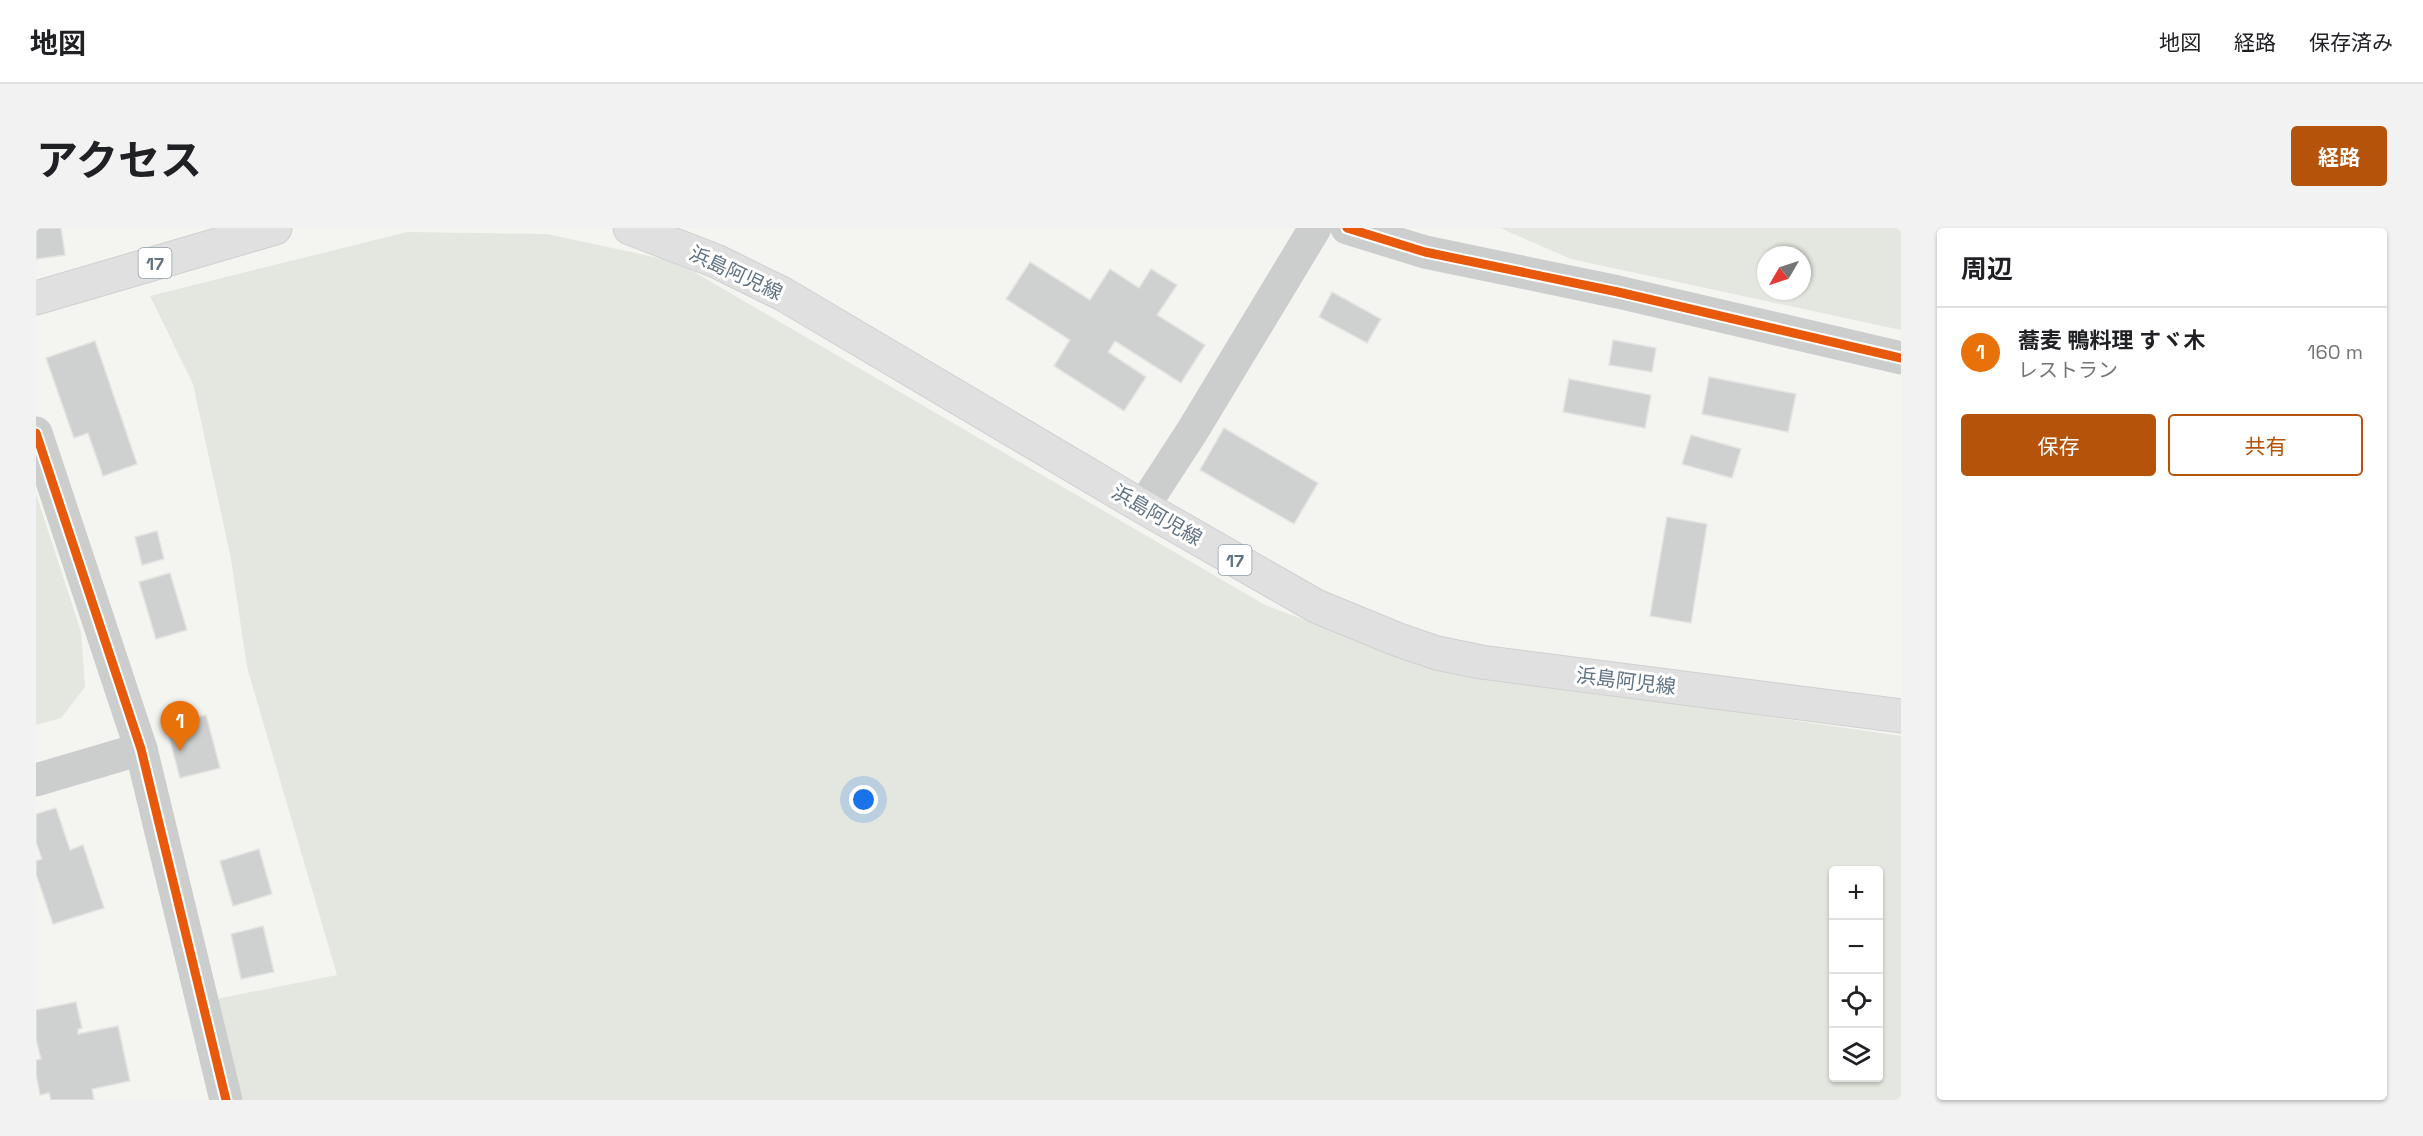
<!DOCTYPE html>
<html lang="ja">
<meta charset="utf-8">
<style>
:root{--surface:#fff;--page:#f2f2f2;--text:#202124;--muted:#757577;--line:#e0e0e0;--accent:#b45309}
body{margin:0;font-family:"Space Grotesk","Noto Sans JP",sans-serif;background:var(--page);color:var(--text)}
.controls{position:absolute;right:18px;bottom:18px;display:grid;overflow:hidden;border-radius:6px;box-shadow:0 2px 4px #0004}
.controls button{width:54px;height:54px;display:grid;place-items:center;padding:0;border:0;border-bottom:2px solid var(--line);background:var(--surface);color:var(--text);font:30px sans-serif}
.compass{position:absolute;left:1721px;top:18px;width:54px;height:54px;border-radius:50%;background:var(--surface);box-shadow:0 2px 4px #0004;rotate:231deg}
.you{position:absolute;left:828px;top:572px;width:21px;height:21px;margin:-15px;border:4px solid #fff;border-radius:50%;background:#1a73e8;box-shadow:0 0 0 9px #1a73e833}
.badge{display:grid;place-items:center;width:39px;height:39px;border-radius:50%;background:var(--accent);color:#fff;font-size:20px;font-weight:700}
.pin{position:absolute;translate:-50% -50px;filter:drop-shadow(0 2px 3px #0008)}
.pin::after{content:'';position:absolute;top:32px;width:21px;height:18px;background:inherit;clip-path:polygon(0 0,100% 0,50% 100%)}
.list{margin:0;padding:0;list-style:none}
h2{display:flex;justify-content:space-between;align-items:center;height:78px;margin:0;padding:0 24px;font-size:26px}
h2 small{font-size:20px;font-weight:400;color:var(--muted)}
.list li{display:grid;grid-template-columns:39px 1fr auto;gap:18px;align-items:center;box-sizing:border-box;height:90px;padding:0 24px;border-top:2px solid var(--line)}
.list b{display:block;font-size:22px;white-space:nowrap}
.list p{margin:0;font-size:20px;white-space:nowrap;color:var(--muted)}
.list em{font-size:20px;font-style:normal;color:var(--muted)}
.actions{display:flex;gap:12px;padding:18px 24px}
.actions a{flex:1;padding:14px 0;border:2px solid var(--accent);border-radius:6px;text-align:center;font-size:21px;color:var(--accent)}
.actions .main{background:var(--accent);color:#fff}
.icon{flex:none;width:33px;height:33px;fill:none;stroke:currentColor;stroke-width:2;stroke-linecap:round;stroke-linejoin:round}
.map{position:relative;flex:none;width:1865px;height:872px;overflow:hidden;border-radius:6px}
header{display:flex;align-items:center;gap:36px;box-sizing:border-box;height:84px;padding:0 30px;background:var(--surface);border-bottom:2px solid var(--line)}
header strong{font-size:28px}
nav{display:flex;gap:33px;margin-inline-start:auto;font-size:21px}
.intro{display:flex;align-items:center;justify-content:space-between;box-sizing:border-box;height:144px;padding:0 36px}
h1{margin:0;font-size:42px}
.button{padding:15px 27px;border-radius:6px;background:var(--accent);color:#fff;font-size:21px;font-weight:700}
main{display:flex;gap:36px;padding:0 36px}
aside{flex:1;background:var(--surface);border-radius:6px;box-shadow:0 2px 4px #0004}
.map>svg:first-child{display:block}
.green{fill:#e3e7df;fill-rule:evenodd}
.building{fill:#cfd0d0;stroke:#e3e3e1;stroke-width:1.5}
.lines{fill:none;stroke-linecap:round;stroke-linejoin:round}
.major-casing{stroke:#cfd0d0;stroke-width:35}
.minor{stroke:#cccece;stroke-width:33}
.major{stroke:#e0e0e1;stroke-width:33}
.cycleway-casing{stroke:#fff;stroke-width:13}
.cycleway{stroke:#e8590c;stroke-width:9}
.labels{text-anchor:middle;dominant-baseline:central;stroke-width:6;stroke-linejoin:round;paint-order:stroke}
.shield{fill:#fff;stroke:#909da8;stroke-width:1.5}
.shield-label{font-size:18px;font-weight:bold;fill:#617383}
.street-label{font-size:20px;fill:#617383;stroke:#fff}
</style>
<header>
<strong>地図</strong>
<nav><a>地図</a><a>経路</a><a>保存済み</a></nav>
</header>
<div class="intro"><h1>アクセス</h1><a class="button">経路</a></div>
<main>
<div class="map">
<svg width="1865" height="872" viewBox="0 0 1865 872">
<rect width="100%" height="100%" fill="#f4f4f1"/>
<g class="green">
<path d="M1464 0H1865V102L1535 31ZM1730 27H1766V63H1730Z"/>
<path d="M371 4 511 6 641 34 1229 377 1399 441 1865 508V872H207L180 771 301 747 211 439 195 331 157 156 114 68ZM1798 642H1842V850H1798Z"/>
<path d="M0 266 45 404 49 459 25 490 0 497Z"/>
</g>
<g class="building">
<path d="M0 0H25L29 27 0 31Z"/>
<path d="M994 34 1054 72 1074 41 1103 60 1115 41 1141 57 1121 87 1169 117 1145 155 1079 113 1072 124 1110 149 1088 183 1018 138 1034 112 970 71Z"/>
<path d="M1296 64 1345 91 1331 115 1283 89Z"/>
<path d="M1577 112 1620 120 1616 144 1573 137Z"/>
<path d="M59 113 101 236 67 248 52 205 38 210 10 130Z"/>
<path d="M1673 149 1760 166 1752 204 1666 186Z"/>
<path d="M1533 151 1615 167 1609 200 1527 184Z"/>
<path d="M1188 200 1282 255 1258 296 1164 242Z"/>
<path d="M1655 207 1705 221 1696 250 1646 236Z"/>
<path d="M1631 289 1671 296 1655 395 1614 388Z"/>
<path d="M121 303 128 331 106 337 99 309Z"/>
<path d="M134 345 151 402 120 411 103 354Z"/>
<path d="M170 487 184 540 144 550 130 497Z"/>
<path d="M20 580 34 622 47 617 68 680 17 696 0 646V633L6 631 0 614V586Z"/>
<path d="M223 621 236 666 197 678 184 633Z"/>
<path d="M227 698 238 744 205 751 195 706Z"/>
<path d="M40 774 46 800 42 801V806L82 798 94 853 56 861 58 872H15L13 865 4 867 0 846V832L5 831 0 811V782Z"/>
</g>
<g class="lines">
<g class="major-casing">
<g id="major">
<path d="M594 0 680 33 747 66 1107 279 1280 378 1360 411 1401 425 1445 434 1865 488"/>
<path d="M0 70 239 0"/>
</g>
</g>
<g class="minor">
<path d="M1311 0 1389 24 1582 64 1865 130"/>
<path d="M0 205 105 521 190 872"/>
<path d="M1107 279 1157 202 1279 0"/>
<path d="M0 552 105 521"/>
</g>
<use href="#major" class="major"/>
<g class="cycleway-casing">
<g id="cycleway">
<path d="M1311 0 1389 24 1582 64 1865 130"/>
<path d="M0 205 105 521 190 872"/>
</g>
</g>
<use href="#cycleway" class="cycleway"/>
</g>
<g class="labels">
<g class="shield">
<rect x="102.5" y="20" width="33" height="30" rx="4.5"/>
<rect x="1182.5" y="317" width="33" height="30" rx="4.5"/>
</g>
<g class="shield-label">
<text x="119" y="35">17</text>
<text x="1199" y="332">17</text>
</g>
<g class="street-label">
<text transform="translate(700 45) rotate(25)">浜島阿児線</text>
<text transform="translate(1121 287) rotate(30)">浜島阿児線</text>
<text transform="translate(1590 453) rotate(7)">浜島阿児線</text>
</g>
</g>
</svg>
<div class="controls">
<button>+</button>
<button>−</button>
<button><svg class="icon" aria-label="locate" viewBox="0 0 24 24"><circle cx="12" cy="12" r="6"/><path d="M12 2v4M12 18v4M2 12h4M18 12h4"/></svg></button>
<button><svg class="icon" aria-label="layers" viewBox="0 0 24 24"><path d="M12 4l9 5-9 5-9-5zM3 14l9 5 9-5"/></svg></button>
</div>
<svg class="compass" viewBox="-18 -18 36 36"><path d="M0-13l5 13h-10z" fill="#e53935"/><path d="M0 13l5-13h-10z" fill="#757577"/></svg>
<div class="you"></div>
<div class="pin badge" style="left:144px;top:523px;background:#e8710a">1</div>
</div>
<aside>
<h2>周辺<small></small></h2>
<ul class="list">
<li><span class="badge" style="background:#e8710a">1</span><div><b>蕎麦 鴨料理 すヾ木</b><p>レストラン</p></div><em>160 m</em></li>
</ul>
<div class="actions"><a class="main">保存</a><a>共有</a></div>
</aside>
</main>
